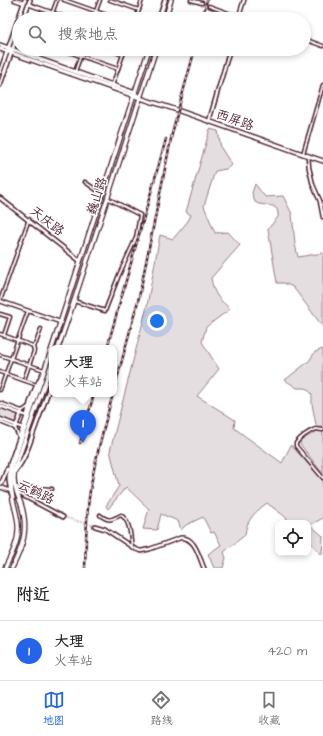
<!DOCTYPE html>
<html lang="zh">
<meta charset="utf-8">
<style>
:root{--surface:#fff;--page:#f2f2f2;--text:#202124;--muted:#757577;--line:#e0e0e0;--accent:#2563eb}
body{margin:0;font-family:"Architects Daughter","LXGW WenKai TC",sans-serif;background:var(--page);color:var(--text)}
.controls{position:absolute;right:12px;bottom:12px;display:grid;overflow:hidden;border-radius:8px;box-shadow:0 2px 6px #0003}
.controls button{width:36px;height:36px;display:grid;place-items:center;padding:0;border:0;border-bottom:1px solid var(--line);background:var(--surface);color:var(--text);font:20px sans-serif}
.you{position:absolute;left:157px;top:321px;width:14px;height:14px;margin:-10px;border:3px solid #fff;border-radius:50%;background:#1a73e8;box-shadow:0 0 0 6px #1a73e833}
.badge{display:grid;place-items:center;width:26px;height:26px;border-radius:50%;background:var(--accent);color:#fff;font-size:13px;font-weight:700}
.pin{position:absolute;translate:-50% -33px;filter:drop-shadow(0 1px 2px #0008)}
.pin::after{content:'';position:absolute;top:21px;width:14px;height:12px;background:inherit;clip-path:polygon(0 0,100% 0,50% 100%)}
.popup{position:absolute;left:49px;top:345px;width:68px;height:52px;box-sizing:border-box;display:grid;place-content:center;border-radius:8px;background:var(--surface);filter:drop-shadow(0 1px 3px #0005);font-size:13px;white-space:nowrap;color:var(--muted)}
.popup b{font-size:15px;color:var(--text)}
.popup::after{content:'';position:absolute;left:50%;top:100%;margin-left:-8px;border:8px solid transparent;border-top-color:var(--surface)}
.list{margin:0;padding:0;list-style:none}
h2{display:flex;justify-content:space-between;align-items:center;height:52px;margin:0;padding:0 16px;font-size:17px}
h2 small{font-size:13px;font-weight:400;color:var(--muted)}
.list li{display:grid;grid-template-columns:26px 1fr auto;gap:12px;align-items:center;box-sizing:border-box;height:60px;padding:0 16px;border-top:1px solid var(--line)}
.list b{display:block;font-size:15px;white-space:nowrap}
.list p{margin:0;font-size:13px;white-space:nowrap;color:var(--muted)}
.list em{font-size:13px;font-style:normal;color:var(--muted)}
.icon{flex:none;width:22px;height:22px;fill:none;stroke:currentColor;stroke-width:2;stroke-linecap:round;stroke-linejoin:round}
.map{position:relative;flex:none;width:323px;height:568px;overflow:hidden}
.search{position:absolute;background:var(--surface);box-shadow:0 2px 6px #0003;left:12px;right:12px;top:12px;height:44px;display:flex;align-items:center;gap:10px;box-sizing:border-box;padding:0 14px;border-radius:22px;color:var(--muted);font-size:15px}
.sheet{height:112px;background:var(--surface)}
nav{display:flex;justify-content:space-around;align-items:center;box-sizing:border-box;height:56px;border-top:1px solid var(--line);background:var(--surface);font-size:11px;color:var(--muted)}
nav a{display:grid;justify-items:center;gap:2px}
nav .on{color:var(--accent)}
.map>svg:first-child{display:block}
.green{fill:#e5dee0;stroke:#987e86}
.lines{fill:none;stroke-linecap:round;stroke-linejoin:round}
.minor-tunnel{stroke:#dbd2d5;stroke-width:2;stroke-dasharray:2 1;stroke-linecap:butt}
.tertiary-tunnel{stroke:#dbd2d5;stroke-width:2.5;stroke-dasharray:2.5 1;stroke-linecap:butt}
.minor-casing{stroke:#4a1f2b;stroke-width:5}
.tertiary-casing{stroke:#4a1f2b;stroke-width:5.5}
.secondary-casing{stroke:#4a1f2b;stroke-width:6}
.primary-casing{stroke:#4a1f2b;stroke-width:6}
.trunk-casing{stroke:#4a1f2b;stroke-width:6}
.minor{stroke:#fff;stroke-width:2}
.tertiary{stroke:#fff;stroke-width:2.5}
.secondary{stroke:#fff;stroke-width:3}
.primary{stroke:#fff;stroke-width:3}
.trunk{stroke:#fff;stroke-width:3.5}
.rail-casing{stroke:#4a1f2b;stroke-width:2.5}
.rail{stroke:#fff;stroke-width:1;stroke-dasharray:3;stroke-linecap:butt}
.labels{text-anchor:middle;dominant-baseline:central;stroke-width:3;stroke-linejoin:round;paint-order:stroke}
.street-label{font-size:13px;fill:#4a1f2b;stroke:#fff}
</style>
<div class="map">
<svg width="323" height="568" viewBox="0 0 323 568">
<rect width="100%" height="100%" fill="#fff"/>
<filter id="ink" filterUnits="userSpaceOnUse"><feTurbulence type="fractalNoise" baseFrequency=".025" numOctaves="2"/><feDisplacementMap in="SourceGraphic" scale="8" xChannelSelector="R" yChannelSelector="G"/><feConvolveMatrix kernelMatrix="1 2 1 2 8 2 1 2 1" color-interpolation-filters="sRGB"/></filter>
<g filter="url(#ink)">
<g class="green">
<path d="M210 129 218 131 221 148 232 165 226 169 215 171 204 206 215 233 228 232 240 245 211 278C214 295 218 298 230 309L206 327 202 342 219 369 197 396 235 420 234 428 282 463 291 445 323 481V518L310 525 323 536 322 555 308 540V523H291L283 515 267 503C256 511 246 520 245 535L224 552 226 558 223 568H214L208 554 221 545 214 532 211 533 203 517 186 525 181 530 178 521 161 514 157 530 143 529 149 509 126 487 108 509 106 506 119 486 110 451 147 306 160 235 173 239 188 221 191 215 186 212Z"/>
<path d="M255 184 265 197 283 196 292 214 295 244 298 257 323 253V327L293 287 284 283H277L268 229 278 217V213L277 209 273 206 259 204 255 202 253 197 252 193Z"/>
<path d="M323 349V427L316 425 312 404V394L306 388H297L285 380 309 361 315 352Z"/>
<path d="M0 406 20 414 16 423 0 417Z"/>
<path d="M317 431H323V474L300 444V441Z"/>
</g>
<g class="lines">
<path class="minor-tunnel" d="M202 3 209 6"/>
<path class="tertiary-tunnel" d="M63 517 95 526"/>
<g class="minor-casing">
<g id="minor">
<path d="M64 0 118 19"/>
<path d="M110 0 139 10"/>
<path d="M191 0 202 3"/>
<path d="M209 6 245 19"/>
<path d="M50 19 57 0"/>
<path d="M93 19 100 0"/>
<path d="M136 19 142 0"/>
<path d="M304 39 323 46"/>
<path d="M60 49 118 69"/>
<path d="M108 49 123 55"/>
<path d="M36 58 40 49"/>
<path d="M75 72 83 49"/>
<path d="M112 86 125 49"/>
<path d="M303 154 323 85"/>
<path d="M85 182 102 194"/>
<path d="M0 301 29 219"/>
<path d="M74 301 105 311 119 275 136 238 140 215 107 198"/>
<path d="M0 314 10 317 4 335"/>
<path d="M0 334 33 346"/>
<path d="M0 355 44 370"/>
<path d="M0 372 37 385"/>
<path d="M24 380 34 351 33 346 36 343 41 329"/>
<path d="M0 390 28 311"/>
<path d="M0 403 22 411 28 407"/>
<path d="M0 422 15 428 19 437"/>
<path d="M323 430C322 430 317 429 316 429 309 431 300 438 296 443V446L323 478"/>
<path d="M16 487 52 489"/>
<path d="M100 515C109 522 111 520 121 515 131 522 130 536 132 547"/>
</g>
</g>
<g class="tertiary-casing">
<g id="tertiary">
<path d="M15 0 24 3"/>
<path d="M28 4 70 19"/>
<path d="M238 19 244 0"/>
<path d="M209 121 230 49"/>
<path d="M308 156 309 168 313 185 320 201 323 217"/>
<path d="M0 198 80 261"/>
<path d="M0 301 60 322"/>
<path d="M0 406 27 416"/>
<path d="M0 419 23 428"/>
<path d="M15 428 22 411"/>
<path d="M0 487 11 491"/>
<path d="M18 493 63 517"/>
<path d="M95 526 105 529 135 549 141 551 150 549 180 538C195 536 199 557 204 568"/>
</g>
</g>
<g class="secondary-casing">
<g id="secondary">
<path d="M23 19 30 0"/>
<path d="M0 72 25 0"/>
<path d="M0 85 19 31"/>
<path d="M140 98 171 108 323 161"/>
<path d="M15 471C25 460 30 442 35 428 41 411 48 395 52 377"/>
</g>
</g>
<g class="primary-casing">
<g id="primary">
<path d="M0 45 135 93 140 98"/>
<path d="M0 49 140 98"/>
<path d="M0 484 3 480 7 469"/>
<path d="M11 493 9 480 10 464 27 416 30 403 35 389 42 375"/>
</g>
</g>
<g class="trunk-casing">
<g id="trunk">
<path d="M159 19 165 0"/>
<path d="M165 19 171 0"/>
<path d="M52 348 149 49"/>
<path d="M58 348 73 304 156 49"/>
<path d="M5 568C11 556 18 543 18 530 19 520 15 510 13 500 11 489 10 477 12 466L52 348"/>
<path d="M12 568C23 546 29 529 21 504 16 490 12 484 15 468L52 363"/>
</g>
</g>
<use href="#minor" class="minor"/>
<use href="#tertiary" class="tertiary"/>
<use href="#secondary" class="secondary"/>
<use href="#primary" class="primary"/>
<use href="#trunk" class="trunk"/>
<g class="rail-casing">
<g id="rail">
<path d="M202 19 207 0"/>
<path d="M107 348 166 139"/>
<path d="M114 390 139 297 172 134 180 103 195 49"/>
<path d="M80 443 94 394"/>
<path d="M85 568C86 542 86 516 90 491 95 458 104 426 113 394"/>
</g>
</g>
<use href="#rail" class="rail"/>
</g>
</g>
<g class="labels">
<g class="street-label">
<text transform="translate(235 120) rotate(19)">西屏路</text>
<text transform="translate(97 196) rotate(-72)">巍山路</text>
<text transform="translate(47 221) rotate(38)">天庆路</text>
<text transform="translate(36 492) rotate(26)">云鹤路</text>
</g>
</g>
</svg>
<div class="controls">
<button><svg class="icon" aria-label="locate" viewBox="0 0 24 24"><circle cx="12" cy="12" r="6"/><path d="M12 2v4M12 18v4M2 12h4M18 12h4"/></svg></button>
</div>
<div class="you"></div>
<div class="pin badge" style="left:83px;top:443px">1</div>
<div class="popup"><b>大理</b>火车站</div>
<div class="search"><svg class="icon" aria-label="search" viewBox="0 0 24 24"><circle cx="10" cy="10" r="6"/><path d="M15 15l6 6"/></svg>搜索地点</div>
</div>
<section class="sheet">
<h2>附近<small></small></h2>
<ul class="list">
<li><span class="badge">1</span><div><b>大理</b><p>火车站</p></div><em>420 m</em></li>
</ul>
</section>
<nav>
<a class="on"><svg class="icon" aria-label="map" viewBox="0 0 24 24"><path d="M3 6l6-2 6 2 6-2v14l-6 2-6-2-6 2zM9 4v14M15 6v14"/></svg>地图</a>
<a><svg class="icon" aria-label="directions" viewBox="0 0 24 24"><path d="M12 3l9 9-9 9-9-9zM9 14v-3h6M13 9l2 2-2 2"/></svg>路线</a>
<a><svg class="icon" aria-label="saved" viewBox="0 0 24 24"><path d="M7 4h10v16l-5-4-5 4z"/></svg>收藏</a>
</nav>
